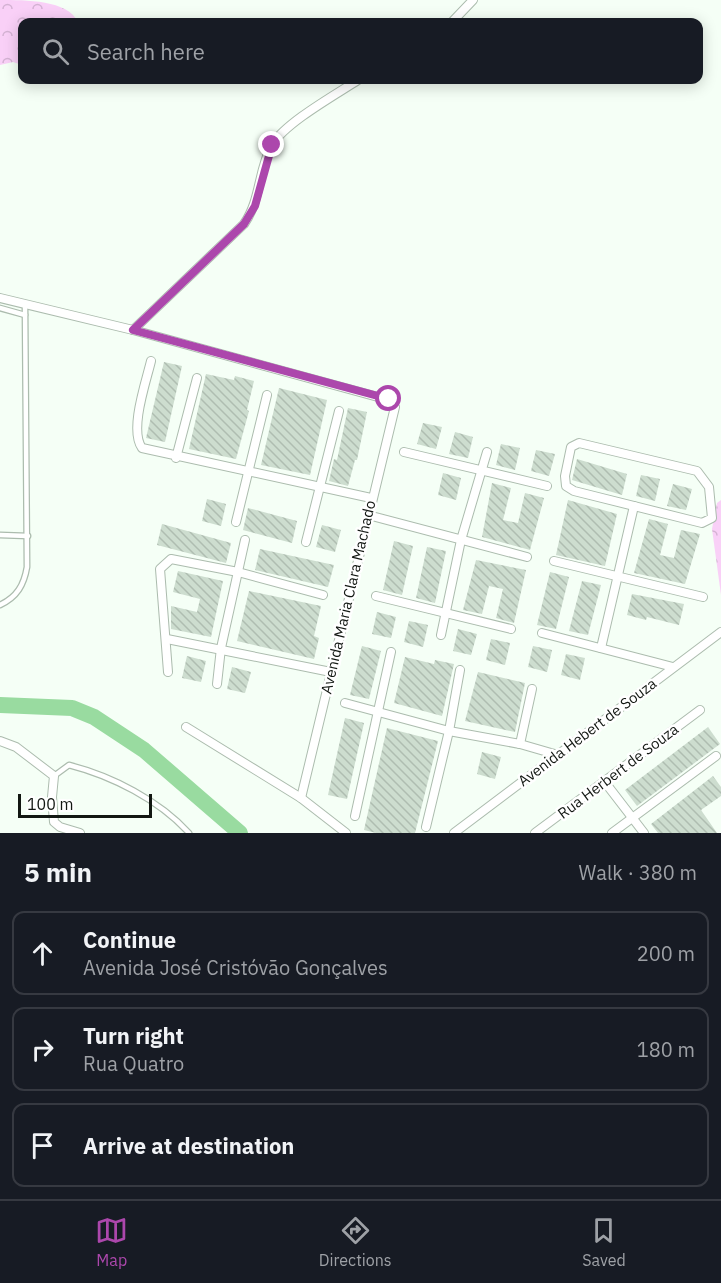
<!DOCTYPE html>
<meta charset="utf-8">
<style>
:root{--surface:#171b24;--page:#20242c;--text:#f1f3f6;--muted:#9ea1a6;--line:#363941;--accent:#ac47ac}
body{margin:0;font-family:"IBM Plex Sans",sans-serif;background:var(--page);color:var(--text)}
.scale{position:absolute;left:18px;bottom:15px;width:134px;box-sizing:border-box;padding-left:6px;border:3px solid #121712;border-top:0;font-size:16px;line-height:21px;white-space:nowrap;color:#121712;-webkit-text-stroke:4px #fff;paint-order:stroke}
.stop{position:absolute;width:18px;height:18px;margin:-14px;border:4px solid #ac47ac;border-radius:50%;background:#fff}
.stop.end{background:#ac47ac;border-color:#fff;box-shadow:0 2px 6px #0008}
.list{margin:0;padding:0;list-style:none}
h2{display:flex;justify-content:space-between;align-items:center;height:78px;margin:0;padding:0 24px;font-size:26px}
h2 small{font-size:20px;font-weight:400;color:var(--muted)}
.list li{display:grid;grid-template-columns:39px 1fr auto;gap:18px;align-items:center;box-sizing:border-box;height:84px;margin:0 12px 12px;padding:0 12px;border:2px solid var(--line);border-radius:12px}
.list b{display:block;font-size:22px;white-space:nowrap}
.list p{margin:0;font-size:20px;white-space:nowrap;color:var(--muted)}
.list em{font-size:20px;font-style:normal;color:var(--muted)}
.icon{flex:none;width:33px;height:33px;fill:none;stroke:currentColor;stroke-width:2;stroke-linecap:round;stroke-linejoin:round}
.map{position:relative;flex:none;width:721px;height:833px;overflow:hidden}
.search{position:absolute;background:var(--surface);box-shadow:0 3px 15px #0003;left:18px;right:18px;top:18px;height:66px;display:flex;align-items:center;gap:15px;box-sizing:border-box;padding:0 21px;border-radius:12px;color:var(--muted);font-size:22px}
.sheet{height:366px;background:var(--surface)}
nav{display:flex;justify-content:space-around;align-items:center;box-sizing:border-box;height:84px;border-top:2px solid var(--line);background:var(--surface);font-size:16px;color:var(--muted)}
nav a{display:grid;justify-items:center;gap:3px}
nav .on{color:var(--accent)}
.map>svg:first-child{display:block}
.forest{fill:url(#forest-crowns)}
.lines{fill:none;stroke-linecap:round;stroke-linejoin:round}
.river{stroke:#99dba0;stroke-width:16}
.building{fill:url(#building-back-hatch)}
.lane-casing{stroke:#acbcae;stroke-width:7}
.street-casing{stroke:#acbcae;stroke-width:10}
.lane{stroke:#fff;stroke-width:4.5}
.street{stroke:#fff;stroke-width:8}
.route{stroke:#ac47ac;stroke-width:8}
.labels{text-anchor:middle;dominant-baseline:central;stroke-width:5;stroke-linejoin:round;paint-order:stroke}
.street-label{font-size:15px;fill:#121712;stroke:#fff}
</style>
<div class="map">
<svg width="721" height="833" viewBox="0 0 721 833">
<defs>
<pattern id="forest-crowns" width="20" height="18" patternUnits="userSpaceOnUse" patternTransform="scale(1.5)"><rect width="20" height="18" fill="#f9d0f7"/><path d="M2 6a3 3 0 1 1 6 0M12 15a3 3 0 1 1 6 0" fill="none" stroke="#d4b2d3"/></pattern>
<pattern id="building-back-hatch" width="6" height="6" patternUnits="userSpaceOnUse" patternTransform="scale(1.5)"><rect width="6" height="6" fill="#cdddcf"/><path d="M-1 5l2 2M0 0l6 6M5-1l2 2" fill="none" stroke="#afbdb1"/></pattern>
</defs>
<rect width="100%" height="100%" fill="#f5fff6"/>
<g class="forest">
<path d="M0 0C26 0 68 0 78 22H22V65L13 62 0 65Z"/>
<path d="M721 500V595L712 529 717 503Z"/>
</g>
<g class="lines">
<path class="river" d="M0 705 72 708 94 717 144 750 240 833"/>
</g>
<g class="building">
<path d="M164 362 182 366 165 442 146 438Z"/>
<path d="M206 374 234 380 235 376 254 381 247 410 249 411 236 459 189 449Z"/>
<path d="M279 388 327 400 310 475 261 465Z"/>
<path d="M348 408 367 412 357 460H355L348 486 329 481 334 459 337 460Z"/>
<path d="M423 423 442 427 436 449 417 444Z"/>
<path d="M455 432 473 437 468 458 449 454Z"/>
<path d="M501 444 520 448 515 470 496 465Z"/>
<path d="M536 450 555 454 549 476 531 471Z"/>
<path d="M577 459 627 474 622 495 572 480Z"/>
<path d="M443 473 461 478 456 500 438 495Z"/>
<path d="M641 475 660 479 655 501 636 496Z"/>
<path d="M492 483 511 488 503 520 518 523 525 493 544 498 530 550 482 537Z"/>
<path d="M673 484 692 489 686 510 667 506Z"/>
<path d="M207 499 226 504 221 526 202 521Z"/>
<path d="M568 500 617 514 605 566 556 555Z"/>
<path d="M248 508 297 521 292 543 243 530Z"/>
<path d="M649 519 668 524 660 555 674 558 681 530 700 534 685 584 634 573Z"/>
<path d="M162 524 231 543 226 563 157 545Z"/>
<path d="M322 525 341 530 335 552 316 547Z"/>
<path d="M394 541 413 546 402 595 383 590Z"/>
<path d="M427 547 446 551 435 603 416 598Z"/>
<path d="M260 549 334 565 328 587 255 570Z"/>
<path d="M476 560 526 570 514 623 496 618 503 589 489 586 482 614 463 610Z"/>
<path d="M178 571 223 581 211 637 171 629V606L197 612 200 599 173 592Z"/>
<path d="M550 572 569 577 556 629 537 625Z"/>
<path d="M582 581 601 585 588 635 569 631Z"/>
<path d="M249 591 321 606 314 636 319 638 314 659 237 641Z"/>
<path d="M632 594 684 604 679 625 647 617 646 620 627 615Z"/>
<path d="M377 612 396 617 391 638 372 634Z"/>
<path d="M409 621 428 625 423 647 404 642Z"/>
<path d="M458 629 477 634 471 655 453 651Z"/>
<path d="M491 639 510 643 505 665 486 660Z"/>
<path d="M362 646 381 651 369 699 350 695Z"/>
<path d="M533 646 552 650 547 672 528 667Z"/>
<path d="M566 654 585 658 580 680 561 675Z"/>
<path d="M187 656 206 661 201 682 182 678Z"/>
<path d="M405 657 434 664 435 660 454 664 442 716 394 703Z"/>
<path d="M232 667 251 672 245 693 227 689Z"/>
<path d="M478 672 525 683 515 732 465 721Z"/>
<path d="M345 718 364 723 347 799 328 795Z"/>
<path d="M708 727 720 744 637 806 625 790Z"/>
<path d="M387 728 438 741 415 833H376L364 830Z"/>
<path d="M482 752 501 757 495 779 477 774Z"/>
<path d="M713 776 721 787V796L701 810 717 833H658L651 824Z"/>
</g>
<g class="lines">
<g class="lane-casing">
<g id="lane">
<path d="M0 308 25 315"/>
<path d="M0 535 28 536"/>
<path d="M0 605C17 597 24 585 27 567L25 304"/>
<path d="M54 776 69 765C112 776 159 800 189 833"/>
</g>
</g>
<g class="street-casing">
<g id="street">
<path d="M452 22 473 0"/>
<path d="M0 298 133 330 389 400 395 407 301 798"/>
<path d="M133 330 244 224C261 200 258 170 272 145 285 123 335 95 358 80"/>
<path d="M151 361C146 382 129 430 142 448L371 498"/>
<path d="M579 443 697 471 709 487 712 518 702 523 574 491 566 486 565 476 571 447Z"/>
<path d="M404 452 547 486"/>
<path d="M176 458 197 378"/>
<path d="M368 515 527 557"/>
<path d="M236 522 267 395"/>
<path d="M306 542 339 411"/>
<path d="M554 561 703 597"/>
<path d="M376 596 511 629"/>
<path d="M542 633 673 667"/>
<path d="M441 635 461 540 487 452"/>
<path d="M167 639 331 672"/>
<path d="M601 648 634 506"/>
<path d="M168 672 160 569 171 559 238 572 323 595"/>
<path d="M217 684 221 648 245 540"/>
<path d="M345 703 449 731 520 744 558 755"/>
<path d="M186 727 301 798 346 833"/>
<path d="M0 741 16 747 54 776 52 797 54 822 60 827 80 833"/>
<path d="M520 744 532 689"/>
<path d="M604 781 644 833"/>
<path d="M355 816 391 652"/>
<path d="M426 827 449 731 460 670"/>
<path d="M454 833 721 632"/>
<path d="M535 833 700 710"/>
<path d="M612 833 716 756"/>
</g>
</g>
<use href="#lane" class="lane"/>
<use href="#street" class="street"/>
</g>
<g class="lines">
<path class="route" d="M272 145 255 206 244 224 133 330 389 399"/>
</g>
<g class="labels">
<g class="street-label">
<text transform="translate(348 597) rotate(-77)">Avenida Maria Clara Machado</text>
<text transform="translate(587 732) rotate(-37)">Avenida Hebert de Souza</text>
<text transform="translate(618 771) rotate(-37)">Rua Herbert de Souza</text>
</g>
</g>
</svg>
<div class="scale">100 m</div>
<div class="stop" style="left:389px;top:399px"></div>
<div class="stop end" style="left:272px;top:145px"></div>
<div class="search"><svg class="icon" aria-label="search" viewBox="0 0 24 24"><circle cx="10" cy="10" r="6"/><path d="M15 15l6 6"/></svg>Search here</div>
</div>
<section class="sheet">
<h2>5 min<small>Walk · 380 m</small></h2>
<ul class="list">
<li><svg class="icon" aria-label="ahead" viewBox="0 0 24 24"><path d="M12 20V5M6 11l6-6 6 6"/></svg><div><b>Continue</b><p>Avenida José Cristóvão Gonçalves</p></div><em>200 m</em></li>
<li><svg class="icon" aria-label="right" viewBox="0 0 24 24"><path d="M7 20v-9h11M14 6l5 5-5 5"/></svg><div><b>Turn right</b><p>Rua Quatro</p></div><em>180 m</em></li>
<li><svg class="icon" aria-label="arrive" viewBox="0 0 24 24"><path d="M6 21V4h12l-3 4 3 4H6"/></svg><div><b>Arrive at destination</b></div></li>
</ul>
</section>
<nav>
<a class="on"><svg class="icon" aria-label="map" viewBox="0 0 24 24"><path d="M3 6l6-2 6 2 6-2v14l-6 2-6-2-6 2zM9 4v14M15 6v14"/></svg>Map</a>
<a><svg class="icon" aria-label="directions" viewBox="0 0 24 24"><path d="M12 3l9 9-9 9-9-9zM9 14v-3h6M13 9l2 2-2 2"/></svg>Directions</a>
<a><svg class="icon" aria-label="saved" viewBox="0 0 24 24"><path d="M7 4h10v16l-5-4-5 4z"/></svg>Saved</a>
</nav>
